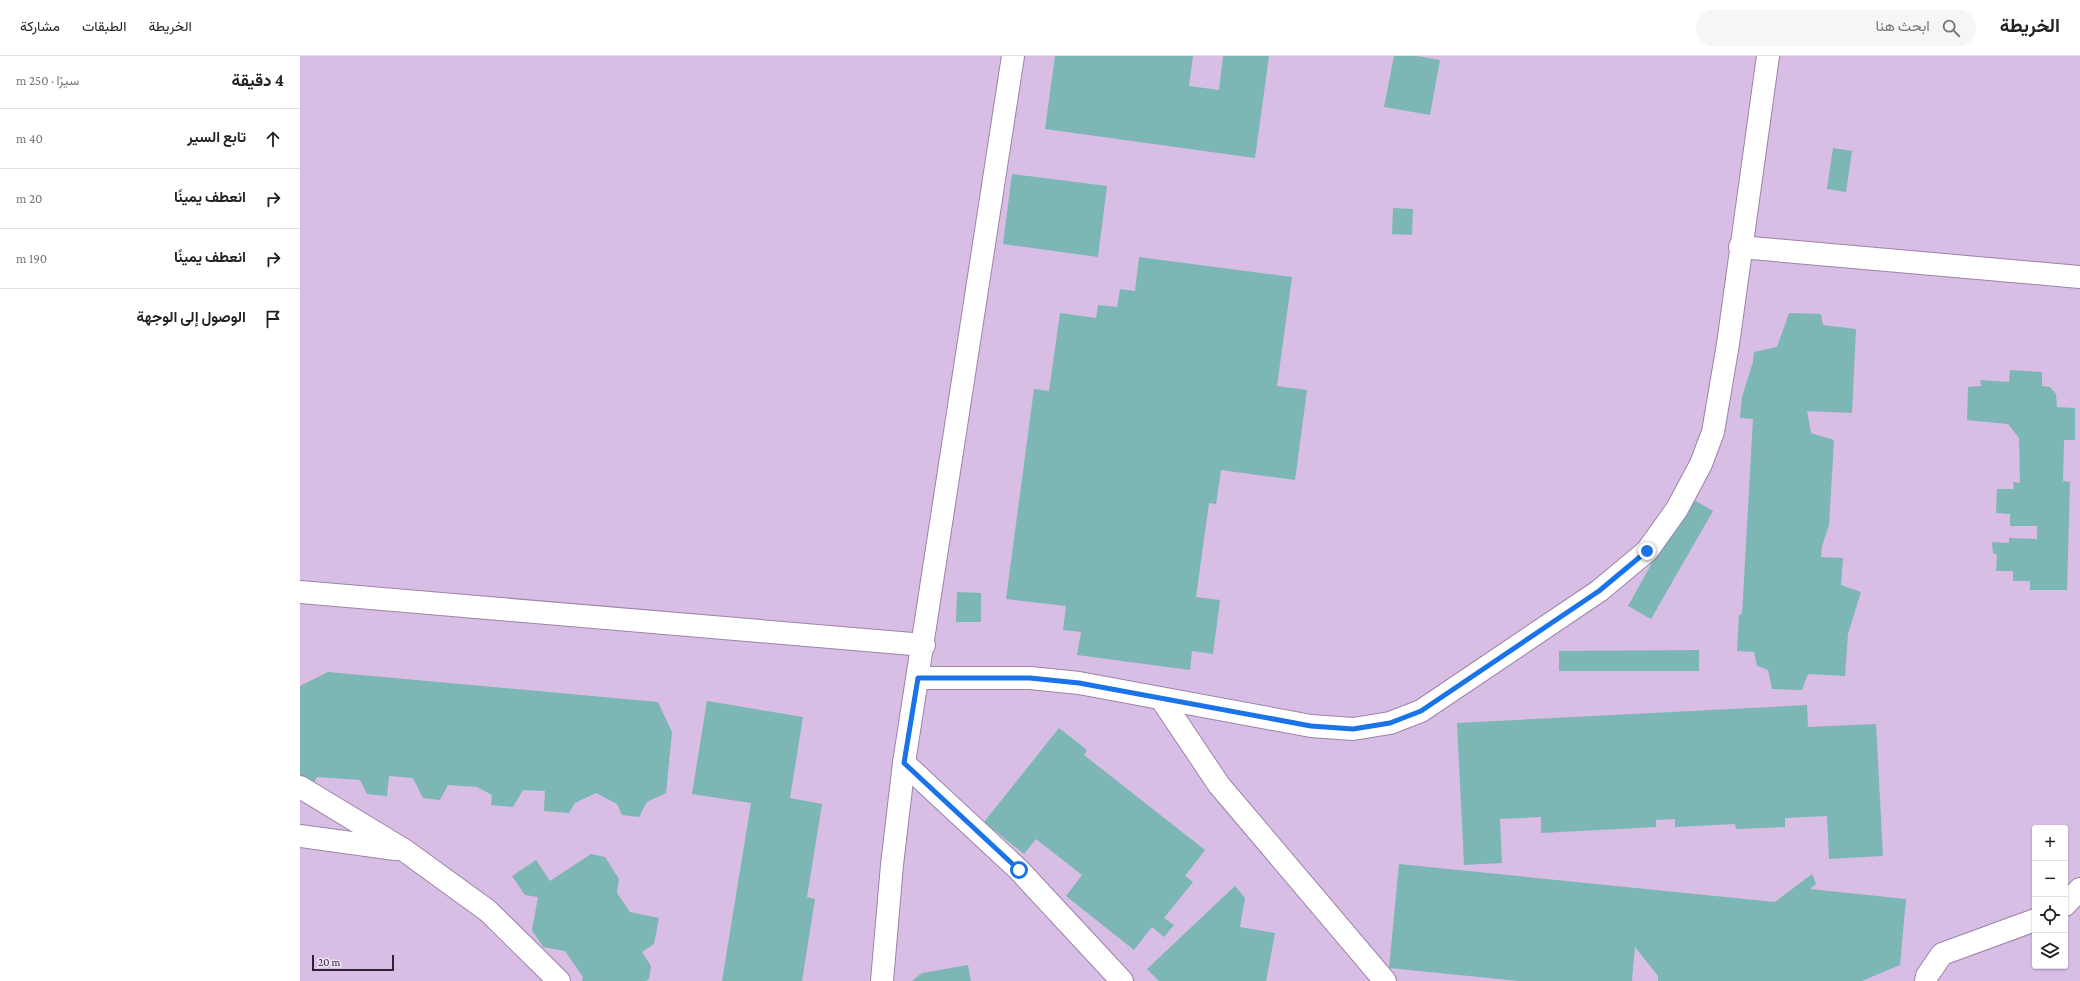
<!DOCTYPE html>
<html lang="ar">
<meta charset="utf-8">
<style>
:root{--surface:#fff;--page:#f6f6f6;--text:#222;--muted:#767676;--line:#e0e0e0}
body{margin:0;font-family:"Crimson Pro",Vazirmatn,serif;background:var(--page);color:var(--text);direction:rtl}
.controls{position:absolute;right:12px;bottom:12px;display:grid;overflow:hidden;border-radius:4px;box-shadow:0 1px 3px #0004}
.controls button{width:36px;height:36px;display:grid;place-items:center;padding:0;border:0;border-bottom:1px solid var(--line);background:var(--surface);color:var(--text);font:20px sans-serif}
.scale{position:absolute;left:12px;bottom:10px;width:82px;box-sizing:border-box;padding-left:4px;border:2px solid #2c2231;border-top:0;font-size:11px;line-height:14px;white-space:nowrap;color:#2c2231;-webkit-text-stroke:3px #f1e4f8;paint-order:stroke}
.stop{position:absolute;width:12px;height:12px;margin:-9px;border:3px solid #1a73e8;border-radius:50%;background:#fff}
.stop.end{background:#1a73e8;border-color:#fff;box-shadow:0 1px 4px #0008}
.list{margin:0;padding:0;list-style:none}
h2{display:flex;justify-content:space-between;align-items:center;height:52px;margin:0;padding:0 16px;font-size:17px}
h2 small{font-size:13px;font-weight:400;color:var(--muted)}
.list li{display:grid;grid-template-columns:26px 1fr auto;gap:12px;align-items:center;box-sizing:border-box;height:60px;padding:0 16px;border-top:1px solid var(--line)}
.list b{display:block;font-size:15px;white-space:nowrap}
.list em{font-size:13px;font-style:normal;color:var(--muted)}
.icon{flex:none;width:22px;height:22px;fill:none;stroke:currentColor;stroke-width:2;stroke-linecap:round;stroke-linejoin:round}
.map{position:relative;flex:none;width:1780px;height:925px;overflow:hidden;direction:ltr}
header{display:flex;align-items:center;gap:24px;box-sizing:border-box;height:56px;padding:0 20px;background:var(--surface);border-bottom:1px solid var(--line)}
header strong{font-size:19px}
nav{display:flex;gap:22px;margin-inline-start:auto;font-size:14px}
.search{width:280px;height:36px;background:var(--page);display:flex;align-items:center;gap:10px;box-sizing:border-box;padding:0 14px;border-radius:22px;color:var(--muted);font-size:15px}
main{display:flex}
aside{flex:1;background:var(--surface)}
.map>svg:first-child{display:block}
.building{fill:#7cb6b5}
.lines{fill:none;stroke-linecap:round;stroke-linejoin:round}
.street-casing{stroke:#9c83a8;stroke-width:24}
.street{stroke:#fff;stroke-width:22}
.route{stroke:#1a73e8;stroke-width:5}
</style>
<header>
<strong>الخريطة</strong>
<div class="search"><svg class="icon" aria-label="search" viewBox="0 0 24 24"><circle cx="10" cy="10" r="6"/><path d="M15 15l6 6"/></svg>ابحث هنا</div>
<nav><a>الخريطة</a><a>الطبقات</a><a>مشاركة</a></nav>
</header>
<main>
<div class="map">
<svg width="1780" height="925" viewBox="0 0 1780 925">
<rect width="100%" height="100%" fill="#d8bee4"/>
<g class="building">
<path d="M755 0H893L889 30 919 34 923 0H969L955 102 745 73Z"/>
<path d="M1094 0H1117L1140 4 1130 59 1084 51Z"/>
<path d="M1533 92 1552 95 1546 136 1527 133Z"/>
<path d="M712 118 807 130 798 201 703 188Z"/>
<path d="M1093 152 1113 153 1112 179 1092 178Z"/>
<path d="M839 201 992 221 977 330 1007 334 995 424 921 414 916 448 909 447 896 541 920 544 913 598 892 595 890 614 777 599 781 576 763 574 766 550 706 543 734 333 749 335 760 257 796 262 798 249 817 251 820 233 835 235Z"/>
<path d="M1489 257 1521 258 1523 269 1556 273 1552 357 1507 355 1511 377 1534 384 1529 469 1522 490 1521 501 1543 502 1541 529 1561 536 1548 578 1545 620 1508 618 1502 634 1472 633 1468 614 1457 610 1454 596 1437 595 1439 559 1442 558 1453 363 1440 362 1442 341 1453 306 1454 296 1477 291Z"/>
<path d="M1710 314 1742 316V330L1750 331 1756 338 1757 351 1775 352V384H1764L1763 425 1770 426 1767 534H1730V525H1713V515H1696L1697 499 1693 497 1692 486 1709 487V482L1737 483V470H1710V458L1696 457 1697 433H1714L1713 426 1720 427 1719 382 1708 368 1667 364 1668 331 1681 330 1680 324 1709 326Z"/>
<path d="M1389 441 1413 455 1351 563 1328 550Z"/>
<path d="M657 536 681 537V566H656Z"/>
<path d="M1399 594V615H1259V595Z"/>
<path d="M28 616 358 646 372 676 366 737 347 746 339 761 322 759 317 748 296 737 275 747 269 757 244 755 245 735 223 734 213 751 191 749 192 739 177 731 148 729 140 744 123 742 113 722 89 720 87 740 67 738 60 724 17 721 9 736H0V630Z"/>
<path d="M407 645 503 661 490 742 522 748 507 841 515 843 502 925H422L451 747 392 738Z"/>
<path d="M1507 649 1508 671 1576 668 1583 800 1529 803 1527 760 1485 762V771L1436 773 1435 768 1375 771V763L1356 764V771L1241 777V761L1200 763 1202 807 1164 809 1157 667Z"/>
<path d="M759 672 787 694 784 699 905 794 885 820 893 826 864 862 874 869 864 881 852 871 834 894 766 840 782 819 736 783 724 798 684 766Z"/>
<path d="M291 798 305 801 319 823 317 837 330 856 359 862 354 888 342 896 351 910 349 923 346 925H282L283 921 265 895 243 891 232 874 238 841 225 839 212 820 236 804 250 825Z"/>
<path d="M1099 808 1475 846 1512 818 1516 828 1510 833 1606 843 1600 909 1562 925H1358V920L1335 891 1332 925H1219L1089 912Z"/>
<path d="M935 830 945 842 940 871 975 877 966 925H859L847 913Z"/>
<path d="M668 909 671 925H612L622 917Z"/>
</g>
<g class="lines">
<g class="street-casing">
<g id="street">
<path d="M1440 191 1780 221"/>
<path d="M0 536 624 589"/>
<path d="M618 622H730L779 627 1011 670 1053 673 1090 667 1121 655 1299 535 1347 495 1377 453 1401 408 1413 376 1428 288 1468 0"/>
<path d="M862 644 919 729 1085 925"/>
<path d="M604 707 719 814 822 925"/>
<path d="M0 731 104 794 188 855 259 925"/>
<path d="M0 780 95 793"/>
<path d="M1765 849 1780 833"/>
<path d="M582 925 592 809 604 707 713 0"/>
<path d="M1626 925 1627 920 1642 898 1735 864"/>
</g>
</g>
<use href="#street" class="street"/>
</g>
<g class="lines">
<path class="route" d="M719 814 604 707 618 622H730L779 627 1011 670 1053 673 1090 667 1121 655 1299 535 1347 495"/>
</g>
</svg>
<div class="controls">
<button>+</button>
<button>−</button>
<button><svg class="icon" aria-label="locate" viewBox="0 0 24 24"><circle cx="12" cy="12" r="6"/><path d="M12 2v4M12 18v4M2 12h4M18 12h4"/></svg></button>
<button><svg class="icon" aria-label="layers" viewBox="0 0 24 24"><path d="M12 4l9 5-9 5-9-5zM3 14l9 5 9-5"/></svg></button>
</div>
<div class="scale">20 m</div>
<div class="stop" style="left:719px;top:814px"></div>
<div class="stop end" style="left:1347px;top:495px"></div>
</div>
<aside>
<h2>4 دقيقة<small>سيرًا · 250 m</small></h2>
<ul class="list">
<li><svg class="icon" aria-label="ahead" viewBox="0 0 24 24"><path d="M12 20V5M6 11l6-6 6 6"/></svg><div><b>تابع السير</b></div><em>40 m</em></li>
<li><svg class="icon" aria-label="right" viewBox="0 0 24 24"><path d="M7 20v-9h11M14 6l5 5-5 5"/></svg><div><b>انعطف يمينًا</b></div><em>20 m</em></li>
<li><svg class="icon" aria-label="right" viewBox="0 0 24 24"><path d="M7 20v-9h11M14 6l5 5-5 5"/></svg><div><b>انعطف يمينًا</b></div><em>190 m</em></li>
<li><svg class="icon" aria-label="arrive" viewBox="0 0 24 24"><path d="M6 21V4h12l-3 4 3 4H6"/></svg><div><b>الوصول إلى الوجهة</b></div></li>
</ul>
</aside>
</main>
